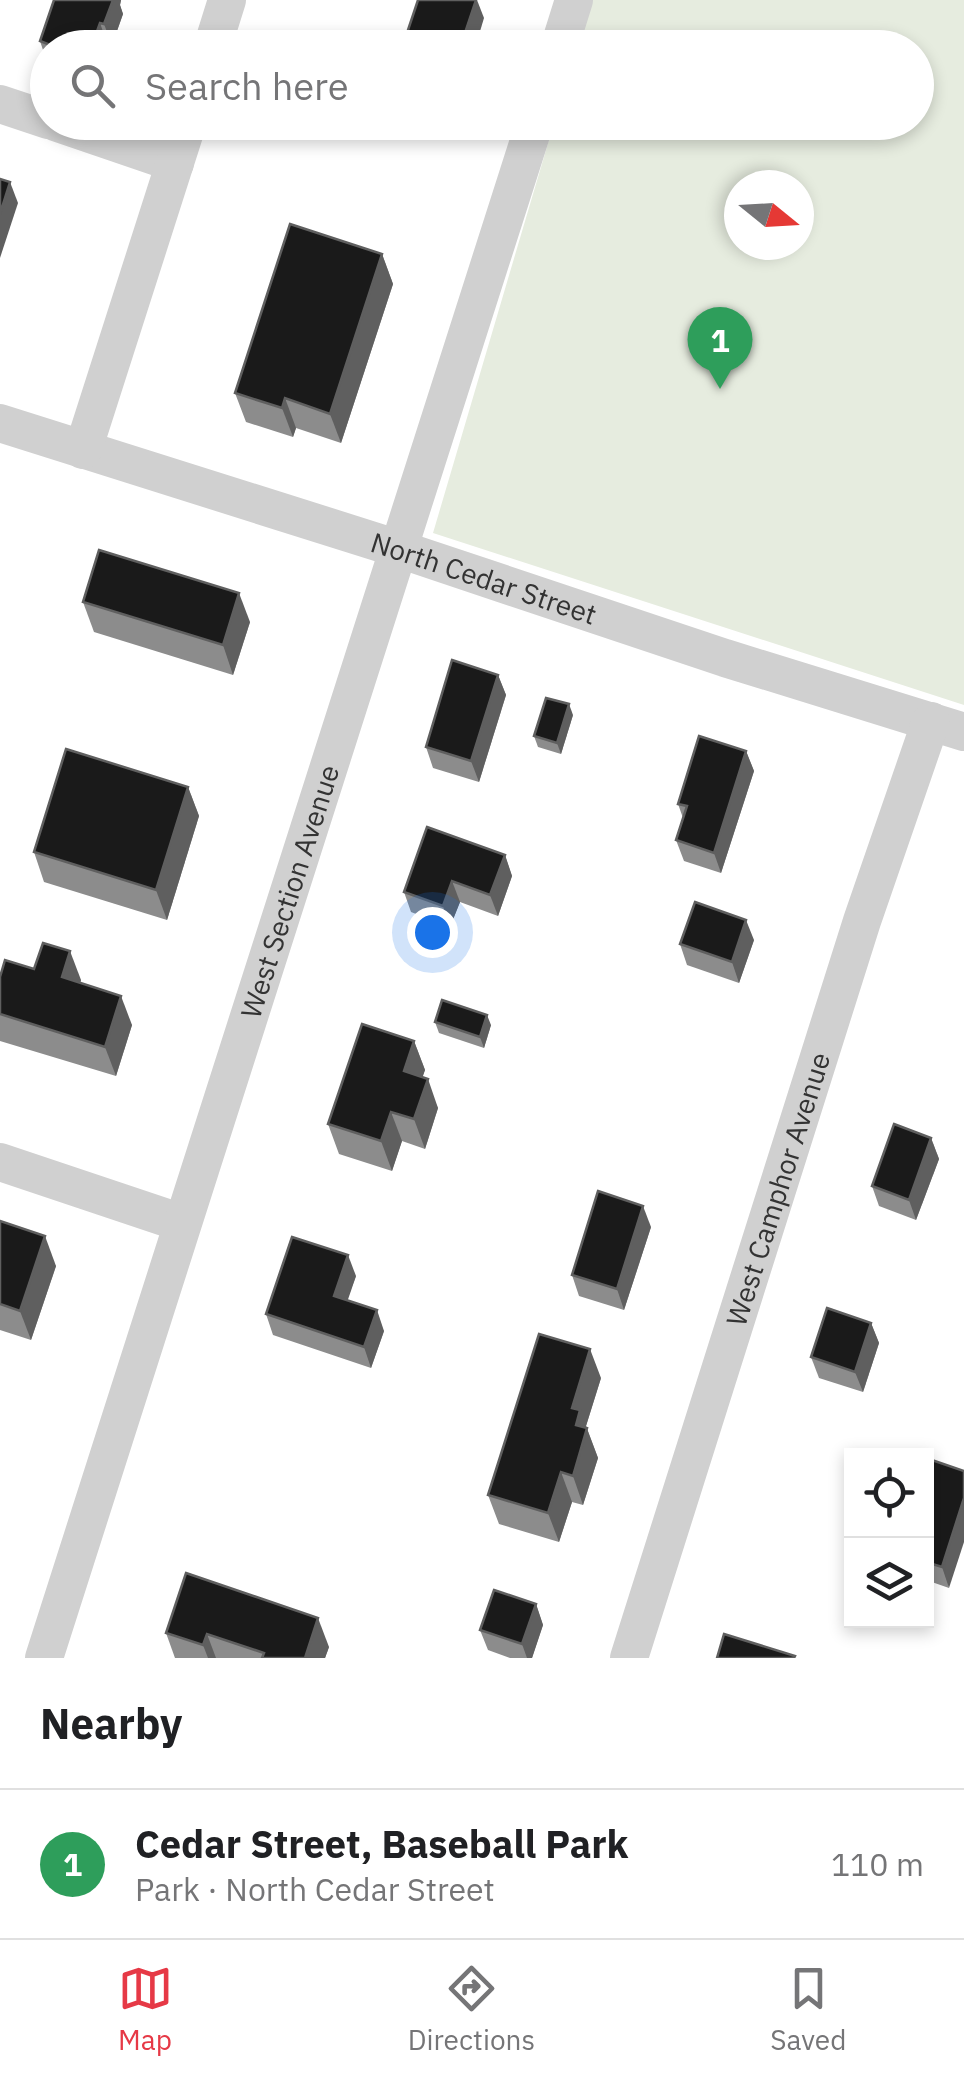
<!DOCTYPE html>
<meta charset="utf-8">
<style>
:root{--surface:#fff;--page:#f6f6f6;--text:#202124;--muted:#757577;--line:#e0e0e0;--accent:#e63946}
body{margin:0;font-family:"IBM Plex Sans",sans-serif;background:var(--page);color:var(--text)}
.controls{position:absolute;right:30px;bottom:30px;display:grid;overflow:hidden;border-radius:0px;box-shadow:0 5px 15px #0003}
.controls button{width:90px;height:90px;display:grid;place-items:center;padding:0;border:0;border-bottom:2px solid var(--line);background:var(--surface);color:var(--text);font:50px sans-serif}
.compass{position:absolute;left:724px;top:170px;width:90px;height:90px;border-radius:50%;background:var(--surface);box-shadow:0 5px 15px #0003;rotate:108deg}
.you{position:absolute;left:432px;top:932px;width:35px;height:35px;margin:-25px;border:8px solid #fff;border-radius:50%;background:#1a73e8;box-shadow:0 0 0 15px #1a73e833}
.badge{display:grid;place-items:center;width:65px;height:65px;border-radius:50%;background:var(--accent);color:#fff;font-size:32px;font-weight:700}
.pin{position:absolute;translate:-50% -82px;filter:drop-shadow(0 2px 5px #0008)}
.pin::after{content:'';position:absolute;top:52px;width:35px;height:30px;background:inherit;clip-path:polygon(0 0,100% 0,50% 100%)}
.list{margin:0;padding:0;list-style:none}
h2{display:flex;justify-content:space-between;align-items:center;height:130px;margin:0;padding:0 40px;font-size:42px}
h2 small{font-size:32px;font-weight:400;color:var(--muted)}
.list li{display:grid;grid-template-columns:65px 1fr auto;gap:30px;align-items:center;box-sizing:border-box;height:150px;padding:0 40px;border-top:2px solid var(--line)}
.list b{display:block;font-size:38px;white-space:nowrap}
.list p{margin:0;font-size:32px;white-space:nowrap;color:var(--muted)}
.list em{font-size:32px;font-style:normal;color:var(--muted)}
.icon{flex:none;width:55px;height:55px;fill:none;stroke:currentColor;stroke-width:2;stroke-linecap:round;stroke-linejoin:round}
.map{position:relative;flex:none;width:964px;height:1658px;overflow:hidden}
.search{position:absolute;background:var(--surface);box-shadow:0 5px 15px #0003;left:30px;right:30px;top:30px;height:110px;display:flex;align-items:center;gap:25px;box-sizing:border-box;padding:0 35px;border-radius:55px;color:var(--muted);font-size:38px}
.sheet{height:280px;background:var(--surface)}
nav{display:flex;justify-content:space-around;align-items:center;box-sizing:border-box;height:140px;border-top:2px solid var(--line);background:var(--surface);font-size:28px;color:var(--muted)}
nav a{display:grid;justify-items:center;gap:5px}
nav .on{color:var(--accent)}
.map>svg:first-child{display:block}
.green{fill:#e6ecdf;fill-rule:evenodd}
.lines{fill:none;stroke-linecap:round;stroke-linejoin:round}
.minor{stroke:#d0d0d0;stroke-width:38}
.wall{fill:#8c8c8c}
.shaded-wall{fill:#5f5f5f}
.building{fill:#1a1a1a;stroke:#5f5f5f;stroke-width:2.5}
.labels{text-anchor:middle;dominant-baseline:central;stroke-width:10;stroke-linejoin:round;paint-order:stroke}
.street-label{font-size:28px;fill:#333;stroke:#fff}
</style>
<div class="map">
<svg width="964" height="1658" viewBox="0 0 964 1658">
<rect width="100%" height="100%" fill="#fff"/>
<path class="green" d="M589 0H964V705L433 533 554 123 916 122V48L576 47ZM739 185H799V245H739Z"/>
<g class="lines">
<g class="minor">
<path d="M212 48 227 0"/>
<path d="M559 48 574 0"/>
<path d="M0 104 48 120"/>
<path d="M55 122 175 163"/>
<path id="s1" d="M0 423 399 549 725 658 964 732"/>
<path d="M83 450 188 122"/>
<path d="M0 1162 182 1223"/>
<path id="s2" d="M44 1658 535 122"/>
<path id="s3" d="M629 1658 862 921 931 721"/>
</g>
</g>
<g class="wall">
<path d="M54 0H121L120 5 123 14 112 45 107 43 106 48H48L47 62 40 41Z"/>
<path d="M382 254 393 284 341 443 296 428 293 437 246 422 235 393Z"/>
<path d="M83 602 250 622 233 675 94 632Z"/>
<path d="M498 675 506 695 479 782 433 768 426 747Z"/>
<path d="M573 715 561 754 538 747 534 736Z"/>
<path d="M746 751 754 771 721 873 684 861 676 840 683 818 678 804Z"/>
<path d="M188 787 199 816 167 920 44 882 34 852Z"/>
<path d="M505 855 512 876 498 916 460 902 450 927 411 912 404 892Z"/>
<path d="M754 940 739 983 687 965 680 944Z"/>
<path d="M34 969 81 980 80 983 132 1025 116 1076 0 1041V977Z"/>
<path d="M435 1022 491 1025 484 1048 439 1033Z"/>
<path d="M414 1041 425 1070 422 1077 438 1108 425 1149 402 1141 392 1171 339 1154 328 1124Z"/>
<path d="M931 1138 939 1159 916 1220 879 1206 872 1186Z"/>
<path d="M0 1221 56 1266 31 1340 0 1330Z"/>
<path d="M651 1227 624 1310 579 1296 572 1275Z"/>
<path d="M356 1276 347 1300 384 1331 371 1368 273 1335 266 1314Z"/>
<path d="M871 1323 879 1343 863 1392 819 1378 811 1357Z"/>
<path d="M601 1378 586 1426 598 1458 583 1505 572 1502 559 1542 499 1524 488 1495Z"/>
<path d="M926 1458 949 1588 926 1580Z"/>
<path d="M186 1573 329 1647 325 1658H175L166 1633Z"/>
<path d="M536 1604 543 1625 532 1658H510L488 1650 480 1630Z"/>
</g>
<g class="shaded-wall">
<path d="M113 0H121L120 5 123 14 112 45 104 24Z"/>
<path d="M476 0H477L484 18 475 48H460Z"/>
<path d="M100 23 107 43 106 48H91Z"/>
<path d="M10 182 18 203 0 258V214Z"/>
<path d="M382 254 393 284 341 443 330 414Z"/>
<path d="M285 398 296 428 293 437 282 408Z"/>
<path d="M239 593 250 622 233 675 223 645Z"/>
<path d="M498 675 506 695 479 782 471 761Z"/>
<path d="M569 704 573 715 561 754 557 743Z"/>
<path d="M746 751 754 771 721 873 714 853Z"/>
<path d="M188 787 199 816 167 920 156 890Z"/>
<path d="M505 855 512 876 498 916 490 895Z"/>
<path d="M452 881 460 902 450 927 443 906Z"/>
<path d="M746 920 754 940 739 983 732 962Z"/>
<path d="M70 951 81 980 72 1007 62 977Z"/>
<path d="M121 996 132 1025 116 1076 105 1047Z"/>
<path d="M487 1015 491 1025 484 1048 480 1037Z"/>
<path d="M414 1041 425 1070 415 1100 404 1071Z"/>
<path d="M428 1079 438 1108 425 1149 414 1119Z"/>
<path d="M391 1112 402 1141 392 1171 381 1141Z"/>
<path d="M931 1138 939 1159 916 1220 909 1200Z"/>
<path d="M643 1206 651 1227 624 1310 617 1289Z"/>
<path d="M45 1236 56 1266 31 1340 20 1311Z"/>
<path d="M348 1255 356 1276 342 1317 334 1296Z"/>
<path d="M377 1310 384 1331 371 1368 364 1347Z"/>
<path d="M871 1323 879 1343 863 1392 855 1372Z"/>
<path d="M590 1349 601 1378 586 1426 598 1458 583 1505 573 1476 576 1425 572 1408Z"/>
<path d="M561 1472 572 1502 559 1542 548 1513Z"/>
<path d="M964 1498V1542L949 1588 942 1567Z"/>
<path d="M536 1604 543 1625 532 1658H527L522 1644Z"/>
<path d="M318 1618 329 1647 325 1658H305Z"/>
<path d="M207 1634 216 1658H208L203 1645Z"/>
</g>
<g class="building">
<path d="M54 0H113L104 24 100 23 91 48H58L40 41Z"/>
<path d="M418 0H476L460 48H402Z"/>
<path d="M0 179 10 182 0 214Z"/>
<path d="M290 224 382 254 330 414 285 398 282 408 235 393Z"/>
<path d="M99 550 239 593 223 645 83 602Z"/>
<path d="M452 660 498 675 471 761 426 747Z"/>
<path d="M546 698 569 704 557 743 534 736Z"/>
<path d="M699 736 746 751 714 853 676 840 687 806 678 804Z"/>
<path d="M66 749 188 787 156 890 34 852Z"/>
<path d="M427 827 505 855 490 895 452 881 443 906 404 892Z"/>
<path d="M695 902 746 920 732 962 680 944Z"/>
<path d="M43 943 70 951 62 977 121 996 105 1047 0 1014V977L5 960 34 969Z"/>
<path d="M442 1000 487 1015 480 1037 435 1022Z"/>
<path d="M362 1024 414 1041 404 1071 428 1079 414 1119 391 1112 381 1141 328 1124Z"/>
<path d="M894 1124 931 1138 909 1200 872 1186Z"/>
<path d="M598 1191 643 1206 617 1289 572 1275Z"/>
<path d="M0 1221 45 1236 20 1311 0 1304Z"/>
<path d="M292 1237 348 1255 334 1296 377 1310 364 1347 266 1314Z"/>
<path d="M827 1308 871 1323 855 1372 811 1357Z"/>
<path d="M539 1334 590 1349 572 1408 580 1410 576 1425 587 1428 573 1476 561 1472 548 1513 488 1495Z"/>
<path d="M926 1458 964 1471V1498L942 1567 926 1562Z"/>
<path d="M186 1573 318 1618 305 1658H262L264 1653 207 1634 203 1645 166 1633Z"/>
<path d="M494 1590 536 1604 522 1644 480 1630Z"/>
<path d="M724 1634 795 1656 794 1658H717Z"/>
</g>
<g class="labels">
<g class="street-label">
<text stroke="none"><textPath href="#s1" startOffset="508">North Cedar Street</textPath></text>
<text stroke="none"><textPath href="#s2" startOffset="805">West Section Avenue</textPath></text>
<text stroke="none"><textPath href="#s3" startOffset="492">West Camphor Avenue</textPath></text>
</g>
</g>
</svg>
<div class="controls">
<button><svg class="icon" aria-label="locate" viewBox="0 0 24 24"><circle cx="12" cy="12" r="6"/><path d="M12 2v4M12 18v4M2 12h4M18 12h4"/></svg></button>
<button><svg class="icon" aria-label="layers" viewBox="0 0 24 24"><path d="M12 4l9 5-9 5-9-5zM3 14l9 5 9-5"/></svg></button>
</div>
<svg class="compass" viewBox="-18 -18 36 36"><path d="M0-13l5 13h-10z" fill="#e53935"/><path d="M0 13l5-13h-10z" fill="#757577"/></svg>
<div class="you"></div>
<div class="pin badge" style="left:720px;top:389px;background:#2e9e5b">1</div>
<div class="search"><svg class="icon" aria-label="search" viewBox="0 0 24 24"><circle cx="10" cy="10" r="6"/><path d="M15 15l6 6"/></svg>Search here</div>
</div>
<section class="sheet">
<h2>Nearby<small></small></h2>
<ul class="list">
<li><span class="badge" style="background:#2e9e5b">1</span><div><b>Cedar Street, Baseball Park</b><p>Park · North Cedar Street</p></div><em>110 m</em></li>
</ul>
</section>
<nav>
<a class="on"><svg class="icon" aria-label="map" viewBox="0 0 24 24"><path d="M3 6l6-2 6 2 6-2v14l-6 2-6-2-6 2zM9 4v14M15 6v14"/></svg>Map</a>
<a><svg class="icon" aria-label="directions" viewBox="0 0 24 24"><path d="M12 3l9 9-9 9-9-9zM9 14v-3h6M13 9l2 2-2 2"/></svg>Directions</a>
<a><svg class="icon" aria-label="saved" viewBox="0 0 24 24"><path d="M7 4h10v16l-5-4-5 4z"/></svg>Saved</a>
</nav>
